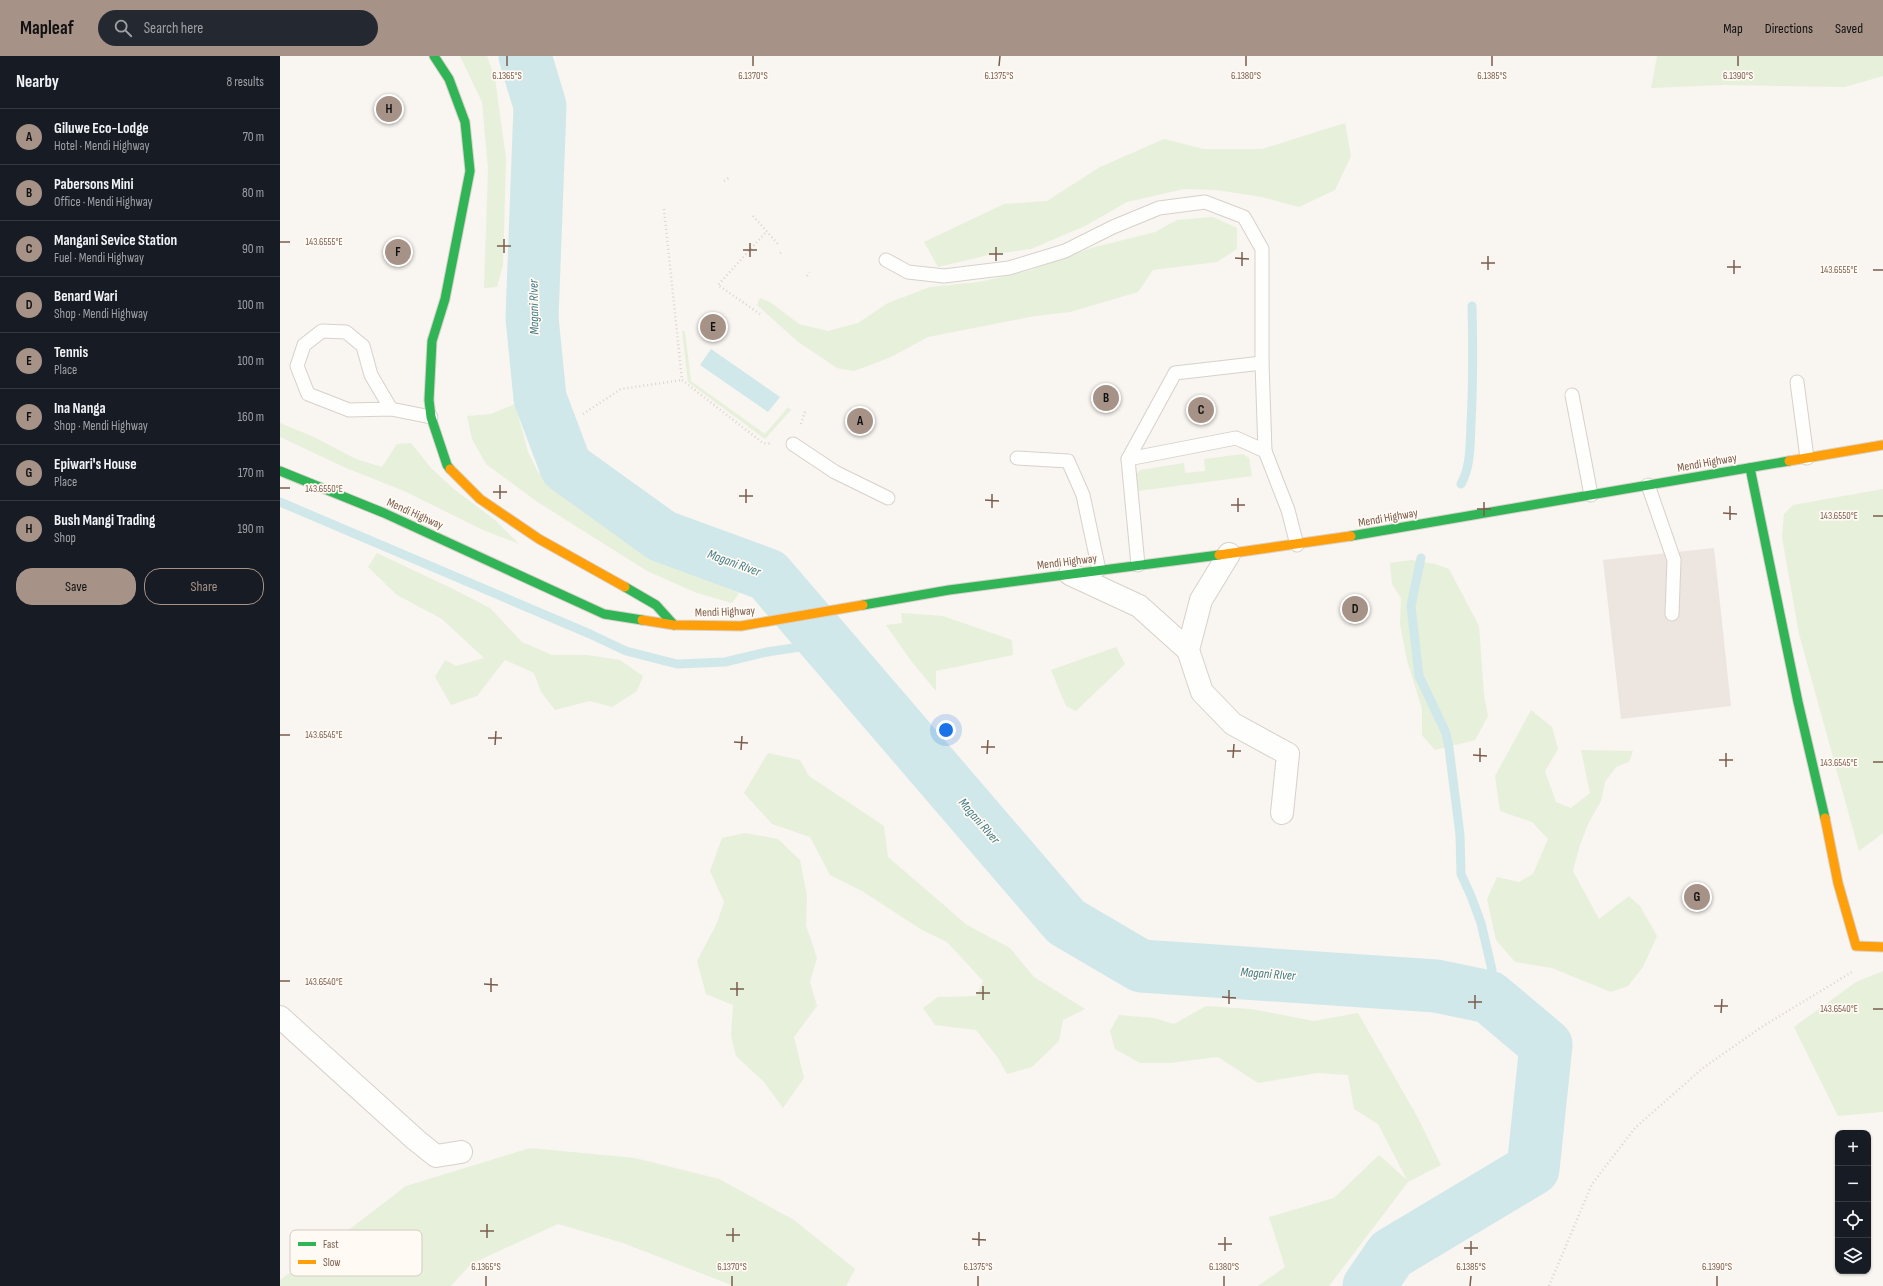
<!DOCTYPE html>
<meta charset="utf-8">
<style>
:root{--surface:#171b24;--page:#242831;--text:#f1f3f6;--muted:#9ea1a6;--line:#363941;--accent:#a69286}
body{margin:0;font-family:"Sofia Sans Condensed",sans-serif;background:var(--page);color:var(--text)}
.controls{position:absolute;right:12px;bottom:12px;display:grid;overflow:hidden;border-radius:8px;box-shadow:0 1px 3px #0004}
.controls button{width:36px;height:36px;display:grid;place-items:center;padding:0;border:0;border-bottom:1px solid var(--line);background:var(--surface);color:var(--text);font:20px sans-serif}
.you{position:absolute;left:666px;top:674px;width:14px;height:14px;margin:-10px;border:3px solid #fff;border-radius:50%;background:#1a73e8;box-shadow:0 0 0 6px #1a73e833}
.badge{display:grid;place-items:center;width:26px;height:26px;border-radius:50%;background:var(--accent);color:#111;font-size:13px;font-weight:700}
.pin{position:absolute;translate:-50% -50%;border:2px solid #fff;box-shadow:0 1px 4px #0006}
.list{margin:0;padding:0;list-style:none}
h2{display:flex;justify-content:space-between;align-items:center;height:52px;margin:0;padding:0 16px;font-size:17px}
h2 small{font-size:13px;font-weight:400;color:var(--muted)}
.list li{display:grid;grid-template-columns:26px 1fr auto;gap:12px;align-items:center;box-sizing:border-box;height:56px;padding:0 16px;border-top:1px solid var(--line)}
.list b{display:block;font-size:15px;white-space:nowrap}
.list p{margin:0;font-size:13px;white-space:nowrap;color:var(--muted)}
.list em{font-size:13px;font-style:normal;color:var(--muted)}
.actions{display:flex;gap:8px;padding:12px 16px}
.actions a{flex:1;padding:9px 0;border:1px solid var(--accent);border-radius:16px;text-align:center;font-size:14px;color:var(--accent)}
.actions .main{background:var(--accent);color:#111}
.icon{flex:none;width:22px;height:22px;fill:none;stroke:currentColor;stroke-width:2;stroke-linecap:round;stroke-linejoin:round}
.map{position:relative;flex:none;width:1603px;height:1230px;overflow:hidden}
header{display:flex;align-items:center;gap:24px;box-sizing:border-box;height:56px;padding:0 20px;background:var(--accent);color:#111}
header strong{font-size:19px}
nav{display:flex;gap:22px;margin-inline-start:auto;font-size:14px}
.search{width:280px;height:36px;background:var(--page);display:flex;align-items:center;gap:10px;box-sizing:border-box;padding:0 14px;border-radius:22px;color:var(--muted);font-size:15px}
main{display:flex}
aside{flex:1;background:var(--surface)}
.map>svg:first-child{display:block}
.industrial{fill:#ede5e0}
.green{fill:#e7f0db}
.water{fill:#d0e8ea}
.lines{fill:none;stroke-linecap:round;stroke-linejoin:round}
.stream{stroke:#d0e8ea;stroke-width:9}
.river{stroke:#d0e8ea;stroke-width:53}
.lane-casing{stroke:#d7d1cb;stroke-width:15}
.street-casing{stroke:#d7d1cb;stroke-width:24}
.fast-casing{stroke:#d9d2cb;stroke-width:11}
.slow-casing{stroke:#d9d2cb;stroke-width:11}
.path{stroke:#dcd5d0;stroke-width:2.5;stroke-dasharray:1 3;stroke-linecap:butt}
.lane{stroke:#fefefd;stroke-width:13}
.street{stroke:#fefefd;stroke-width:22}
.fast{stroke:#30b455;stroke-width:9}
.slow{stroke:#ff9f0a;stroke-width:9}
.ticks{fill:none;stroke:#7a5c4d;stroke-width:1.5}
.labels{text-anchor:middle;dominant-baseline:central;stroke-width:3.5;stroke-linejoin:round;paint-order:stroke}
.street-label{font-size:12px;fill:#7a5c4d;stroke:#fffaf3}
.water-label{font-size:13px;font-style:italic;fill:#437c86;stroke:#fffaf3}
.key{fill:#fffaf3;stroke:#d7cbc1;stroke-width:1}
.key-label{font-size:11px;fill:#7a5c4d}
.ticks-label{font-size:10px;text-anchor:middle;fill:#7a5c4d;stroke:#fffaf3;stroke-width:3.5;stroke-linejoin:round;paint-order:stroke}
</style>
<header>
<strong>Mapleaf</strong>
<div class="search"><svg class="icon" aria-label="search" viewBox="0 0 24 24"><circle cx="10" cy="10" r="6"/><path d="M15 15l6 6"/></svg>Search here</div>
<nav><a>Map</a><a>Directions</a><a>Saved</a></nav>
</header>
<main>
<aside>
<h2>Nearby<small>8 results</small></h2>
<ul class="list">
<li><span class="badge">A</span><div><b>Giluwe Eco-Lodge</b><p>Hotel · Mendi Highway</p></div><em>70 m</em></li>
<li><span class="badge">B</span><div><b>Pabersons Mini</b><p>Office · Mendi Highway</p></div><em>80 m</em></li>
<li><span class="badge">C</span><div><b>Mangani Sevice Station</b><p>Fuel · Mendi Highway</p></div><em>90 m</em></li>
<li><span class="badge">D</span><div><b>Benard Wari</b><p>Shop · Mendi Highway</p></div><em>100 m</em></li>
<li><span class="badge">E</span><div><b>Tennis</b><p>Place</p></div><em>100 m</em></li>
<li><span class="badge">F</span><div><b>Ina Nanga</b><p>Shop · Mendi Highway</p></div><em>160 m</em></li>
<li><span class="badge">G</span><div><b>Epiwari's House</b><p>Place</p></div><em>170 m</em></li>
<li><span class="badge">H</span><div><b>Bush Mangi Trading</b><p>Shop</p></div><em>190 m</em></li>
</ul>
<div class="actions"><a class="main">Save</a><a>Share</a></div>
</aside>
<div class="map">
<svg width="1603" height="1230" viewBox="0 0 1603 1230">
<rect width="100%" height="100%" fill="#f9f5f0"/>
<path class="industrial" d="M1434 492 1451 650 1341 663 1323 504Z"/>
<g class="green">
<path d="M180 0H207L215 22 226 103 223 209 217 231 204 232 208 113 202 46Z"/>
<path d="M1377 0H1603V20L1565 31 1444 29 1371 32Z"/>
<path d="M1065 67 1071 100 1055 134 1019 151 982 141 936 134 904 133 847 146 805 170 751 193 708 199 658 211 644 186 724 148 767 145 820 111 884 83 924 93H982Z"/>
<path d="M933 161 957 172V193L937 206 873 214 858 236 790 256 755 260 648 281 609 302 574 315 557 312 517 285 477 249 480 242 490 246 519 268 548 275 578 267 608 247 650 231 699 226 751 214 811 192 875 176 897 164Z"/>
<path d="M402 275H405L411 325 485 378 508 351 511 354 485 383 408 326Z"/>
<path d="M235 348 248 396 258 416 278 436 368 498 459 537 452 547 417 537 367 515 256 445 206 408 192 383 187 360 211 358Z"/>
<path d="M0 367 34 381 76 403 102 411 117 388 131 387 151 412 175 434 215 464 239 488 203 474 124 435 66 412 0 381Z"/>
<path d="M963 398 969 402 972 420 858 435 856 419 860 414 904 407 905 417 925 415 924 403Z"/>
<path d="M1603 433V777L1579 795 1519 578 1502 481 1504 458 1513 449Z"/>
<path d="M97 497 173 533 210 552 242 586 272 599H307L340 604 363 620 357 635 332 651 310 645 275 654 261 636 254 617 225 604 197 640 171 649 155 621 165 604 176 610 204 602 162 563 117 539 88 511Z"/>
<path d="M1131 504 1155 508 1169 513 1199 570 1204 639 1208 660 1195 684 1155 694 1142 679V653L1127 604 1120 568 1121 542 1112 528 1110 507Z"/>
<path d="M621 557 663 560 732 584 733 599 656 615V635L632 606 606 569 622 567Z"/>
<path d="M836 591 845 608 796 655 786 650 771 614Z"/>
<path d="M1251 654 1272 671 1278 693 1265 715 1276 746 1291 752 1310 737 1301 694 1353 695 1349 706 1336 711 1325 726 1321 745 1308 768 1299 792 1293 815 1319 863 1349 840 1360 850 1377 880 1363 911 1348 930 1331 936 1272 912 1235 906 1216 884 1207 843 1217 821 1239 826 1253 818 1268 783 1252 766 1220 755 1215 720Z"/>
<path d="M488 697 520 704 529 720 604 770 608 801 687 869 730 892 754 921 805 953 783 964 779 985 752 1011 727 1018 718 1002 696 974 655 969 643 952 658 941 696 940 703 925 667 886 642 874 582 835 550 819 530 781 492 768 464 737Z"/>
<path d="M465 777 498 783 520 804 527 840 526 869 537 902 530 926 537 950 514 981 524 1022 503 1052 484 1026 456 1000 451 980 453 949 426 938 417 905 437 867 444 846 430 815 442 782Z"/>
<path d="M1603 915V1056L1558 1060 1514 971 1576 926Z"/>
<path d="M926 950 971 953 1034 965 1078 957 1138 1062 1161 1109 1128 1126 1049 1230H978L1005 1211 989 1161 1054 1142 1099 1099 1127 1124 1098 1068 1074 1053 1068 1019 1037 1017 978 1027 938 1001 889 1007H860L835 993 830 975 839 959 874 962 894 968Z"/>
<path d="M250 1092 355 1102 439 1123 514 1164 575 1213 566 1230H454L343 1187 278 1168 191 1208 171 1230H0V1224L66 1176 126 1130Z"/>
</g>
<path class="water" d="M431 293 500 341 488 356 420 309Z"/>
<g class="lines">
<g class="stream">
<path d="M1181 428C1191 410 1190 388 1191 368 1193 329 1193 290 1192 250"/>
<path d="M0 446 310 578 346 595 397 608 445 606 487 596 546 587"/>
<path d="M1141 502 1131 550 1139 620 1166 677 1169 692 1180 779 1181 818 1191 840 1201 867 1212 914 1209 941"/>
</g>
<path class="river" d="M245 0 260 50 252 262 260 342 286 411 382 480 488 519 786 866 861 910 1156 930 1209 941 1266 989 1253 1113 1111 1198 1089 1230"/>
<g class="lane-casing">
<g id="lane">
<path d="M606 204 628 216 664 220 729 212 785 195 833 171 879 152 925 146 964 161 982 193V307"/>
<path d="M1517 326 1527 402"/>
<path d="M1292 339 1311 439"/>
<path d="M111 353 91 319 83 290 66 276 42 275 24 289 17 310 28 338 69 354 111 353 151 361"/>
<path d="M513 388 555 416 608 442"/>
<path d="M737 402 788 405 803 439 819 514"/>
<path d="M848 403 895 317 982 307 985 395"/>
<path d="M1368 429 1394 504 1392 558"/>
<path d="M858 509 848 403 956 382 985 395 1008 454 1017 489"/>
</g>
</g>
<g class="street-casing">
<g id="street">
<path d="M949 498 921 544 908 594 922 636 953 668 1008 698 1002 757"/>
<path d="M790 518 859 550 908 594"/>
<path d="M0 961 136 1084 156 1100 181 1096"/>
</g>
</g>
<g class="fast-casing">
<g id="fast">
<path d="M154 0 169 23 185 66 190 115 165 243 152 285 149 344 151 361 167 409 170 413"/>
<path d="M1470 412 1518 646 1545 762"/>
<path d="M0 415 104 457 324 558 362 564"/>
<path d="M1071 480 1509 405"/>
<path d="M345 531 376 549 394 569"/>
<path d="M583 549 669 534 939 499"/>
</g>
</g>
<g class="slow-casing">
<g id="slow">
<path d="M1509 405 1603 389"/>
<path d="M170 413 200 443 259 483 345 531"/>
<path d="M939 499 1071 480"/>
<path d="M362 564 394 569 461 570 583 549"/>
<path d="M1545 762 1558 827 1576 890 1603 891"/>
</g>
</g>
<g class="path">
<path d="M444 125 449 122"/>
<path d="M384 153 402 324 483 387 492 388"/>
<path d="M473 160 498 188"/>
<path d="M500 197 503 195"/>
<path d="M527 220 529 216"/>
<path d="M480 258 438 229 486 176"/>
<path d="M303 358 341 333 402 324"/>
<path d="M521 368 526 353"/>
<path d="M1269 1230 1312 1128 1355 1072 1423 1012 1480 972 1572 916"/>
</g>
<use href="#lane" class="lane"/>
<use href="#street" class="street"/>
<use href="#fast" class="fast"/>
<use href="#slow" class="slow"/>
</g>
<path class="ticks" d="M227 10V0M473 10V0M719 10 720 0M966 10V0M1212 10V0M1458 10V0M0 186H10M217 190H231M463 194H477M224 197V183M709 198H723M470 201V187M955 202 969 203M716 205V191M1201 207H1215M962 210V196M1447 211H1461M1208 214V200M1593 214H1603M1454 218V204M0 432H10M213 436H227M459 440H473M220 443V429M705 444 719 445M466 447V433M951 449H965M712 452V438M1197 453H1211M958 456V442M1443 457 1457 458M1204 460V446M1593 460H1603M1450 464V450M0 679H10M208 682H222M454 686 468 687M215 689 216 675M701 691H715M461 694 462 680M947 695H961M707 698 708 684M1193 699 1207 700M953 702 954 688M1439 704H1453M1200 706V692M1593 706H1603M1446 711V697M0 925H10M204 928 218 929M450 933H464M211 936V922M696 937H710M457 940V926M942 941 956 942M703 944V930M1188 946H1202M949 948V934M1434 950H1448M1195 953V939M1593 953H1603M1441 957 1442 943M200 1175H214M446 1179H460M207 1182V1168M692 1183 706 1184M453 1186V1172M938 1188H952M699 1190V1176M1184 1192H1198M945 1195V1181M1191 1199V1185M206 1230V1220M452 1230V1220M698 1230V1220M944 1230V1220M1190 1230 1191 1220M1437 1230V1220"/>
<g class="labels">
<g class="street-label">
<text transform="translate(1427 407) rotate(-10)">Mendi Highway</text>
<text transform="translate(135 458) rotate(24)">Mendi Highway</text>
<text transform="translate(1108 462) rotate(-10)">Mendi Highway</text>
<text transform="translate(787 506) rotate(-7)">Mendi Highway</text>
<text transform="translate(445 556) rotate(-2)">Mendi Highway</text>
</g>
<g class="water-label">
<text transform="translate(254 251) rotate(-91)">Magani RIver</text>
<text transform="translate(454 507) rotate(20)">Magani RIver</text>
<text transform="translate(699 765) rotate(49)">Magani RIver</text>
<text transform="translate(988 918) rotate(4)">Magani RIver</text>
</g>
</g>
<rect x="10" y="1174" width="132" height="46" rx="6" class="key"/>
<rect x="18" y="1186" width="18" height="4" fill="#30b455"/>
<rect x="18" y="1204" width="18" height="4" fill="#ff9f0a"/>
<g class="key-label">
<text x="43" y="1192">Fast</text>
<text x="43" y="1210">Slow</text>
</g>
<g class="ticks-label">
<text x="227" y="23">6.1365°S</text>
<text x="473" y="23">6.1370°S</text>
<text x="719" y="23">6.1375°S</text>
<text x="966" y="23">6.1380°S</text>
<text x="1212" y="23">6.1385°S</text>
<text x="1458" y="23">6.1390°S</text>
<text x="44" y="189">143.6555°E</text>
<text x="1559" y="217">143.6555°E</text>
<text x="44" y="436">143.6550°E</text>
<text x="1559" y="463">143.6550°E</text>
<text x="44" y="682">143.6545°E</text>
<text x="1559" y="710">143.6545°E</text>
<text x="44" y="929">143.6540°E</text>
<text x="1559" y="956">143.6540°E</text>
<text x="206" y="1214">6.1365°S</text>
<text x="452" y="1214">6.1370°S</text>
<text x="698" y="1214">6.1375°S</text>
<text x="944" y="1214">6.1380°S</text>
<text x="1191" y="1214">6.1385°S</text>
<text x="1437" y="1214">6.1390°S</text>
</g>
</svg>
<div class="controls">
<button>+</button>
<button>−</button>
<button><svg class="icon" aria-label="locate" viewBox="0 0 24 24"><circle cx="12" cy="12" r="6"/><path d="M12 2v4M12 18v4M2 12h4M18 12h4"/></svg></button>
<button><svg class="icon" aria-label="layers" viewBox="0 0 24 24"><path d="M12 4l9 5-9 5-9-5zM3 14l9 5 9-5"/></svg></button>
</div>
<div class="you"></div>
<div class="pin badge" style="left:580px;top:365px">A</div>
<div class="pin badge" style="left:826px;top:342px">B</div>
<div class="pin badge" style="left:921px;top:354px">C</div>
<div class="pin badge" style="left:1075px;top:553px">D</div>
<div class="pin badge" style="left:433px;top:271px">E</div>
<div class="pin badge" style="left:118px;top:196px">F</div>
<div class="pin badge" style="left:1417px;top:841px">G</div>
<div class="pin badge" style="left:109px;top:53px">H</div>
</div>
</main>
